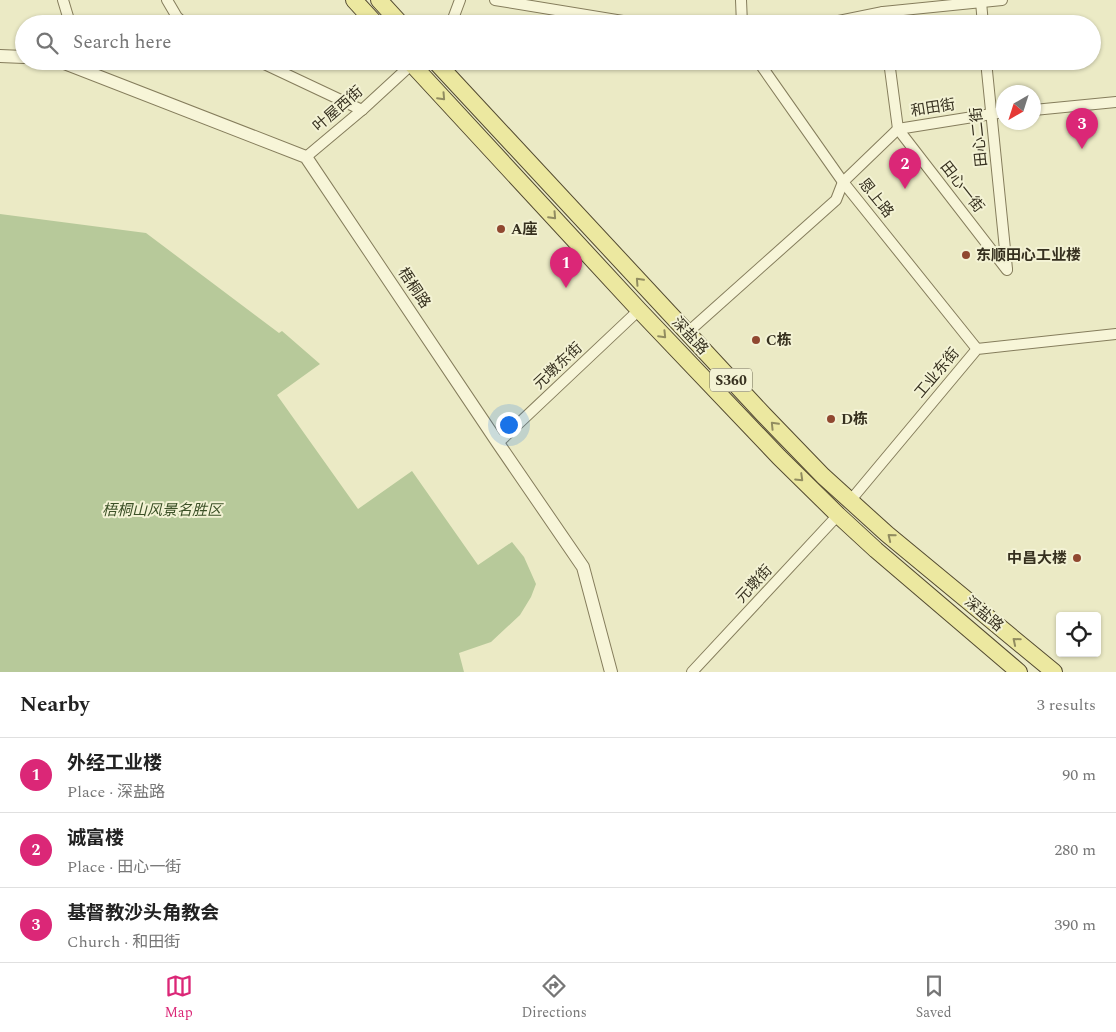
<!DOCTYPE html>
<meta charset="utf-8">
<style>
:root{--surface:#fff;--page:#f2f2f2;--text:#222;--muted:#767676;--line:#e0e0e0;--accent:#db2777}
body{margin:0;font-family:Spectral,"Noto Sans SC",serif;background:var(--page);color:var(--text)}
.controls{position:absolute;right:15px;bottom:15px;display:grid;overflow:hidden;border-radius:5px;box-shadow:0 1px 4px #0004}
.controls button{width:45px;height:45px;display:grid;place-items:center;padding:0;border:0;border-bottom:1px solid var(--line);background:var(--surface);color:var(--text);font:25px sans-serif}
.compass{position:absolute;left:996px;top:85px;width:45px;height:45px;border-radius:50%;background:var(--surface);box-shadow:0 1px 4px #0004;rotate:219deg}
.you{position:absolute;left:508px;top:424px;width:18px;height:18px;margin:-12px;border:4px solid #fff;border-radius:50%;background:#1a73e8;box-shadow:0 0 0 8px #1a73e833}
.badge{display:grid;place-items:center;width:32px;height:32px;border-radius:50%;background:var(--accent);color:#fff;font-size:16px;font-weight:700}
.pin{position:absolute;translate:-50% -41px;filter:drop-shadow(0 1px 2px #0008)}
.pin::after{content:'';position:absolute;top:26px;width:18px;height:15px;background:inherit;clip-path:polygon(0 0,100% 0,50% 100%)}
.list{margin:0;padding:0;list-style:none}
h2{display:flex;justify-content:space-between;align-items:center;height:65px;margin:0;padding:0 20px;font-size:21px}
h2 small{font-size:16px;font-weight:400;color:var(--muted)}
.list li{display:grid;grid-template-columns:32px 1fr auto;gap:15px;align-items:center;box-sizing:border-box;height:75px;padding:0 20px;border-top:1px solid var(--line)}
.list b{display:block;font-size:19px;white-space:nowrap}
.list p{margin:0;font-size:16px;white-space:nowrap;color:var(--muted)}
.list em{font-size:16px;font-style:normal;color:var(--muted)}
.icon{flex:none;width:28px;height:28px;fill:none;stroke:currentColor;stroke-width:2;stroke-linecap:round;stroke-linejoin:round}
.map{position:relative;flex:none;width:1116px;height:672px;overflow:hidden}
.search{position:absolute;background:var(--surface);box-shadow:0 1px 4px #0004;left:15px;right:15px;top:15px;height:55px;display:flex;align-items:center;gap:12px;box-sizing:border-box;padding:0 18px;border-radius:28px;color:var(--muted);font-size:19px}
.sheet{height:290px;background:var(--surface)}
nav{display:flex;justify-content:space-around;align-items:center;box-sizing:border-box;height:70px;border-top:1px solid var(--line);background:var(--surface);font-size:14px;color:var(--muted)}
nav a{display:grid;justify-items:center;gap:2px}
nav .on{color:var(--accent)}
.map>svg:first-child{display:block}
.green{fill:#b7c99a}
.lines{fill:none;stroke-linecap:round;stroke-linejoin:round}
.minor-casing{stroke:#857d5c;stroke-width:12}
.tertiary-casing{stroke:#857d5c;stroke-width:14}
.primary-casing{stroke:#534a30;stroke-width:18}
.minor{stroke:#f7f5d8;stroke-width:10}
.tertiary{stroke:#f7f5d8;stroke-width:12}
.primary{stroke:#ece8a0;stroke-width:16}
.oneway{stroke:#918c60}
.poi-dot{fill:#904830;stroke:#f3f2d4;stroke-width:2}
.labels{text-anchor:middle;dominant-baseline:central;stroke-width:4;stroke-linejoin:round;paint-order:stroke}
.shield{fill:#f3f2d4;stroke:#6f6a55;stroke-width:1}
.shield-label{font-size:14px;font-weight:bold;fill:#36301f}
.street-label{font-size:15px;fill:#36301f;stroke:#f3f2d4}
.poi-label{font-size:15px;font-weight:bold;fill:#36301f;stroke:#f3f2d4;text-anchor:start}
.park-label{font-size:15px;font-style:italic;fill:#3c5127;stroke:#f3f2d4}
</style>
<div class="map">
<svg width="1116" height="672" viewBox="0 0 1116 672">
<rect width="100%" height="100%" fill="#ebeac5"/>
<path class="green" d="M0 214 146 233 279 333 282 331 320 364 277 395 358 509 412 471 478 565 512 542 524 557 536 584 531 597 520 615 491 642 459 653 464 672H0Z"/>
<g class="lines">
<g class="minor-casing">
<g id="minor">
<path d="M63 0 69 20 67 24"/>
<path d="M167 0 177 17 185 24"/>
<path d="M495 0 641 24"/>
<path d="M741 0 742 24"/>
<path d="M981 2 983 24"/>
<path d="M883 12 884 24"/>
<path d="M451 24 460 0"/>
<path d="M824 24 883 12 1002 0"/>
<path d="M258 61 362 110"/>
<path d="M758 61 843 182 977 349"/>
<path d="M889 61 898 129 1007 270"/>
<path d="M986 61 1007 269"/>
<path d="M1034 110 1116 102"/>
<path d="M306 157 362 110 412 64"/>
<path d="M687 333 836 200 843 182 898 129 1004 112"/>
<path d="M498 443 639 310"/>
<path d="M850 501 977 349 1116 334"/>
<path d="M692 672 838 515"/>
</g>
</g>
<g class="tertiary-casing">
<g id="tertiary">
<path d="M0 56 24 57"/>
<path d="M59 61 306 157 498 443 583 567 611 672"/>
</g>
</g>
<g class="primary-casing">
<g id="primary">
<path d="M354 0 376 24"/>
<path d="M379 0 401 24"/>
<path d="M409 61 639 310 779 457 838 515 876 550 1019 672"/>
<path d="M435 61 764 415 823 476 887 534 1054 672"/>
</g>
</g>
<use href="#minor" class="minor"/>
<use href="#tertiary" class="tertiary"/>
<use href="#primary" class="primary"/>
</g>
<defs><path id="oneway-chevron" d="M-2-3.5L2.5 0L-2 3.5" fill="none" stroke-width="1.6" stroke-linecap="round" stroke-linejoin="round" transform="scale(1.25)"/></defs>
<g class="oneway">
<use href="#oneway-chevron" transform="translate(442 97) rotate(47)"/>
<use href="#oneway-chevron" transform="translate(553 216) rotate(47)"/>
<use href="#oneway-chevron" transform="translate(639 281) rotate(-133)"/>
<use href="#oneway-chevron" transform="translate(663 335) rotate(46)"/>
<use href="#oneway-chevron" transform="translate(774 425) rotate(-134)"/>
<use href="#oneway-chevron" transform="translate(800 478) rotate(44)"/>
<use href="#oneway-chevron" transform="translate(891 537) rotate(-141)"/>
<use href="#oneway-chevron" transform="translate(1016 641) rotate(-140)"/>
</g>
<g class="poi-dot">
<circle cx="501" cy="229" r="5"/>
<circle cx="966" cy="255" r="5"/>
<circle cx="756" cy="340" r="5"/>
<circle cx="831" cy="419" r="5"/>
<circle cx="1077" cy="558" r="5"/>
</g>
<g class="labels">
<rect class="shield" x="710" y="368.5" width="42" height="23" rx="4"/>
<g class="shield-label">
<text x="731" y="380">S360</text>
</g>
<g class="street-label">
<text transform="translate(933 108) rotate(-9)">和田街</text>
<text transform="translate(338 109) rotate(-41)">叶屋西街</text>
<text transform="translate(979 137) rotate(-96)">田心二街</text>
<text transform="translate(962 187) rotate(52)">田心一街</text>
<text transform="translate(876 198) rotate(51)">恩上路</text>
<text transform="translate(414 288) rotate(56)">梧桐路</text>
<text transform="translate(690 336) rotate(47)">深盐路</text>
<text transform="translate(558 366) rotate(-43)">元墩东街</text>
<text transform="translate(937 373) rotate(-50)">工业东街</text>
<text transform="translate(754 584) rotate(-47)">元墩街</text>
<text transform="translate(984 614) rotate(40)">深盐路</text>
</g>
<g class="poi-label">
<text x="511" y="229">A座</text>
<text x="976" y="255">东顺田心工业楼</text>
<text x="766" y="340">C栋</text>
<text x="841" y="419">D栋</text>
<text x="1067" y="558" text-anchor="end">中昌大楼</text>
</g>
<g class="park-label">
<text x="162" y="510">梧桐山风景名胜区</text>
</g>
</g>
</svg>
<div class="controls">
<button><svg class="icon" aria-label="locate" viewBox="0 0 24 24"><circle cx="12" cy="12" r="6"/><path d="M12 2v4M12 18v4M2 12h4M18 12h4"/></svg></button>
</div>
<svg class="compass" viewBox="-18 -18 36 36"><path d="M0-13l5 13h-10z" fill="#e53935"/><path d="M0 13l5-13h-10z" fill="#767676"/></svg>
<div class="you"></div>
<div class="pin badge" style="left:566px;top:288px">1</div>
<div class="pin badge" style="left:905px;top:189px">2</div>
<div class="pin badge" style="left:1082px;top:149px">3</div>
<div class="search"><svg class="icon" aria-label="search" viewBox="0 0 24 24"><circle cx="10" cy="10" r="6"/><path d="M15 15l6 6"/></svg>Search here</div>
</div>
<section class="sheet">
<h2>Nearby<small>3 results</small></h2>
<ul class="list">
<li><span class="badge">1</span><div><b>外经工业楼</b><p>Place · 深盐路</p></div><em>90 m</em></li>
<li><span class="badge">2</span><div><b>诚富楼</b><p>Place · 田心一街</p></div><em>280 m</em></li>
<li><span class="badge">3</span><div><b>基督教沙头角教会</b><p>Church · 和田街</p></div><em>390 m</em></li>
</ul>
</section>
<nav>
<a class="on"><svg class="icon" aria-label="map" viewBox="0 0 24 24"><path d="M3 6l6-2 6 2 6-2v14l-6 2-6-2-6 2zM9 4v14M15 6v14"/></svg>Map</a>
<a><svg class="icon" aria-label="directions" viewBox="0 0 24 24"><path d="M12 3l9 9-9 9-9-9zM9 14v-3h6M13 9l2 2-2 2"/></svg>Directions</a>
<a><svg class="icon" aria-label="saved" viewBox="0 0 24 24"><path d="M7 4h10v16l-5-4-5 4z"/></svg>Saved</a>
</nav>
